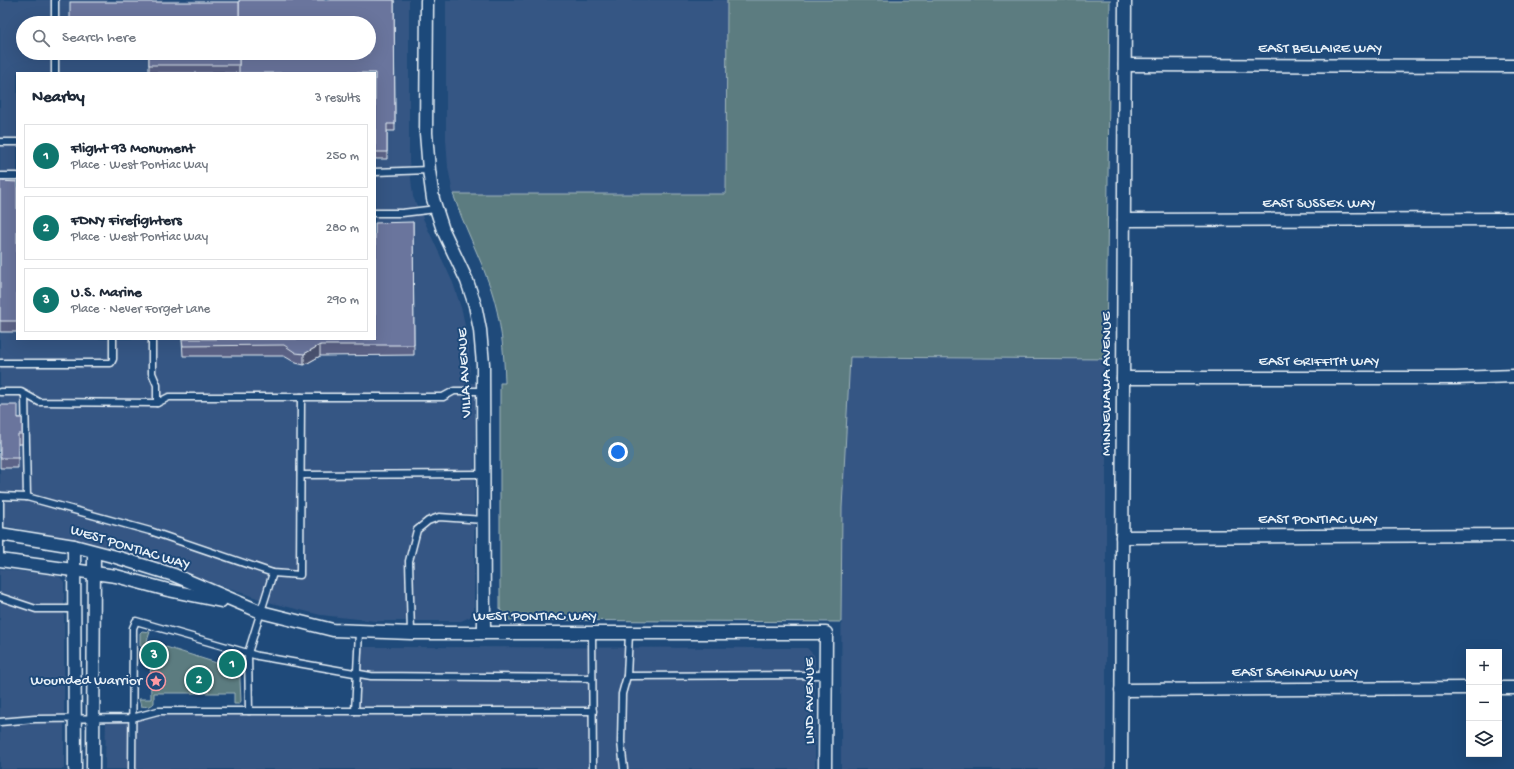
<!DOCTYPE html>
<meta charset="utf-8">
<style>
:root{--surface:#fff;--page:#f2f2f3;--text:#1f2937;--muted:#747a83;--line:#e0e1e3;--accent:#0f766e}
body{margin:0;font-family:"Gochi Hand",sans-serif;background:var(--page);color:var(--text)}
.controls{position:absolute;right:12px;bottom:12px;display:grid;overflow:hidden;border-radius:0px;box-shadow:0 4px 16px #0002}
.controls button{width:36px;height:36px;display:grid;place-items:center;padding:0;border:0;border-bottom:1px solid var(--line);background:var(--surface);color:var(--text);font:20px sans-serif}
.you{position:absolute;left:618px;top:452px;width:14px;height:14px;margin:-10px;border:3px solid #fff;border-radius:50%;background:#1a73e8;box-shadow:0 0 0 6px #1a73e833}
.badge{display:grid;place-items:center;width:26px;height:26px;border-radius:50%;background:var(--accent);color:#fff;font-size:13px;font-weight:700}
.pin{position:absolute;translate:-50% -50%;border:2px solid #fff;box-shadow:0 1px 4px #0006}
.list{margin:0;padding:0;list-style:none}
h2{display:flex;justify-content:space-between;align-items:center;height:52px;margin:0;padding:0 16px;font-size:17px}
h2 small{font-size:13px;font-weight:400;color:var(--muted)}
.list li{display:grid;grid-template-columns:26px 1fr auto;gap:12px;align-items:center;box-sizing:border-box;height:64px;margin:0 8px 8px;padding:0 8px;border:1px solid var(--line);border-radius:0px}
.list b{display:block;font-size:15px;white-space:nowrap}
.list p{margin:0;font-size:13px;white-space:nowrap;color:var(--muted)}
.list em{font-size:13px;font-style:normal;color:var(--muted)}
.icon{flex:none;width:22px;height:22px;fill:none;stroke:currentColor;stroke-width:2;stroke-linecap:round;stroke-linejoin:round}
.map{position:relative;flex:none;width:1514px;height:769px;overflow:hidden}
.search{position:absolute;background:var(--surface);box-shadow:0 4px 16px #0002;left:16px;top:16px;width:360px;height:44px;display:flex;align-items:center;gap:10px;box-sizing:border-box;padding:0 14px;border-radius:22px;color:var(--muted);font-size:15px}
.panel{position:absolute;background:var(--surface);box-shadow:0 4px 16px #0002;left:16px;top:72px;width:360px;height:268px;border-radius:0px}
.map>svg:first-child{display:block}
.built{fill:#365784;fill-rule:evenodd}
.green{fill:#5b7c80;stroke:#a2b6bc}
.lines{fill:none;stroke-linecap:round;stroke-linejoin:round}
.lane-casing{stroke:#e8f1f8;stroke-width:9}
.street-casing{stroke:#e8f1f8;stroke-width:15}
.lane{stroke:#1f4a7a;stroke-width:6}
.street{stroke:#1f4a7a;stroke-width:12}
.wall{fill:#5b6487;stroke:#e8f1f8}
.shaded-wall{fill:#4a516e;stroke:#e8f1f8}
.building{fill:#6a749d;stroke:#e8f1f8}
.labels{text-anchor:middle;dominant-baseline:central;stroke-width:4;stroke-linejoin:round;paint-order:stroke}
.street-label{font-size:15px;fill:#e8f1f8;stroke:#1f4a7a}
.poi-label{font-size:15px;fill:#e8f1f8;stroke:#1f4a7a;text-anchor:end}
</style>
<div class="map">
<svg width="1514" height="769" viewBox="0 0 1514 769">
<rect width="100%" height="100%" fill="#1f4a7a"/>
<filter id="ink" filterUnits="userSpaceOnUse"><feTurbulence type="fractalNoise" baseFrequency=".025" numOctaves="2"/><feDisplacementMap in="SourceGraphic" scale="8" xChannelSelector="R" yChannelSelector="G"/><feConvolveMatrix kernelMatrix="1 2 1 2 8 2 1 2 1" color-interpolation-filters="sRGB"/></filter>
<g filter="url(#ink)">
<g class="built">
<path d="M0 0H409V160L413 197 453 283 462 311 469 345 470 383H475L474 609 470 617 461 621H377L321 615 272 603 106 548 67 538 0 525ZM23 23H369V53H23ZM17 73H375V339H17Z"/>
<path d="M446 0H727V194H453L448 167 446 139Z"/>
<path d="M849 357 1106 359V769H841L842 508Z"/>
<path d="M0 569 55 575 60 577 64 582V769H0Z"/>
<path d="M359 647 807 648 814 655 815 660V769H105L106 719 158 711H355Z"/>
</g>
<g class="green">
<path d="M727 0H1110L1106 359 850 357 842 508 841 622 509 620 502 614 500 608V383H505C504 351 501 319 491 289 480 256 464 227 453 194H726Z"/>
<path d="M142 631 150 632 147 641 223 665 226 654 239 659 241 701 239 704H234V693H154V703C151 707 146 707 141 706L139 699H151L150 646H140V633Z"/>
</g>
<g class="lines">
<g class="lane-casing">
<g id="lane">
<path d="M55 23V0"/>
<path d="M55 73V53"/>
<path d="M0 142H17"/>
<path d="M375 172 429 170"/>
<path d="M0 176H17"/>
<path d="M375 213H402L436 209"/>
<path d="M152 339V373L157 385V403"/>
<path d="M0 363H111L113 359V339"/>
<path d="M0 392H21L39 402 157 403 169 397H443L454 391H483"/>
<path d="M25 395 27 497"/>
<path d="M301 475 484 474"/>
<path d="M0 496 27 497 150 531 273 573 300 575 301 397"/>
<path d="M0 560V496"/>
<path d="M0 597 36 609H74"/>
<path d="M411 633 409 561 417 530 428 521 439 517 484 520"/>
<path d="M592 633 593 769"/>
<path d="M627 676 826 675"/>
<path d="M249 711 248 653 273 573"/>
<path d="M355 711 359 632"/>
<path d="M0 722 35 719 132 718 158 711H593"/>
<path d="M132 769 133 628 136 621 258 656 371 676 592 678"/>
<path d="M624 769 621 742 622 694 627 676 629 633"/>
</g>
</g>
<g class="street-casing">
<g id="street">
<path d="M427 0 426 133 429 170 433 199 443 230 467 281 475 305 480 330 483 364 484 633"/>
<path d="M1125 65 1514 66"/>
<path d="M1124 220 1514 219"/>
<path d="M1123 378H1456L1514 376"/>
<path d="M0 534 74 546 116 557 174 575 261 612 333 630 411 633H826L825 769"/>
<path d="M1122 537 1514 535"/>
<path d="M74 546 75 769"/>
<path d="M0 560 116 576 168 590 221 601"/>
<path d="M1499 688H1514"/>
<path d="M1121 690 1469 688"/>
<path d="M93 769 94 552"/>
<path d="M1121 769 1125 0"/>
</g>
</g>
<use href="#lane" class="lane"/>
<use href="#street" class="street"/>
</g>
<g class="wall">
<path d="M394 0 395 131H387V159H375V73H149V53L239 2Z"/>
<path d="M0 181 17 182V332H0Z"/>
<path d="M413 222 414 355 320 356 304 365 296 363 284 356H183L182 339Z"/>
<path d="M0 405 18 418H22V444H18V468H0Z"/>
</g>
<path class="shaded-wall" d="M320 345V356L304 365V354Z"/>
<g class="building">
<path d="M239 0H394L395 124H387V152H375V73H239V53H369V23H239Z"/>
<rect x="70" y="2" width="169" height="21"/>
<rect x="149" y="53" width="90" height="12"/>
<path d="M0 181 17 182V321H0Z"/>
<path d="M413 222 414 345H320L304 354 296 353 284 345 183 346 182 339H375V223Z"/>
<path d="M0 405H18V418H22V434H18V458H0Z"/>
</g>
</g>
<defs>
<g id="sight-ring" transform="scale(1)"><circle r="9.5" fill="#1f4a7a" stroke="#ff9aa2" stroke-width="1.5"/><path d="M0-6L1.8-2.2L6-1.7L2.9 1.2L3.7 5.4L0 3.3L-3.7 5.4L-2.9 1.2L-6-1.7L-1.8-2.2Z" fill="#ff9aa2"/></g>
</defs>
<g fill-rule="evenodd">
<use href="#sight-ring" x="156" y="681"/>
</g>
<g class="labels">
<g class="street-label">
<text x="1320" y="49">EAST BELLAIRE WAY</text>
<text x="1319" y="204">EAST SUSSEX WAY</text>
<text x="1319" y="362">EAST GRIFFITH WAY</text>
<text transform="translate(465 373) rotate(-93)">VILLA AVENUE</text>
<text transform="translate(1107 384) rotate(-90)">MINNEWAWA AVENUE</text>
<text x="1318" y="520">EAST PONTIAC WAY</text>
<text transform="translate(130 548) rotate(17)">WEST PONTIAC WAY</text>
<text x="535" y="617">WEST PONTIAC WAY</text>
<text x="1295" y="673">EAST SAGINAW WAY</text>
<text transform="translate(810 701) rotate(-90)">LIND AVENUE</text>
</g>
<g class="poi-label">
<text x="142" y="681">Wounded Warrior</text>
</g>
</g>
</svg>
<div class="controls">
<button>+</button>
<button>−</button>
<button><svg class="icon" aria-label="layers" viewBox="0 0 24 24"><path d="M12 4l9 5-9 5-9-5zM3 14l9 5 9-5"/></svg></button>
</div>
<div class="you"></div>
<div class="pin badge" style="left:232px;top:664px">1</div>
<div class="pin badge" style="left:199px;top:680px">2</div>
<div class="pin badge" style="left:154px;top:655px">3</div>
<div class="search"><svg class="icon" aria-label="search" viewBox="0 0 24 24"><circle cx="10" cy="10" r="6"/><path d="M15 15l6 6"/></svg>Search here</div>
<section class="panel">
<h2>Nearby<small>3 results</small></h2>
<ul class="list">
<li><span class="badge">1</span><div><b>Flight 93 Monument</b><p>Place · West Pontiac Way</p></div><em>250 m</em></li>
<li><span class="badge">2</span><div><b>FDNY Firefighters</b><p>Place · West Pontiac Way</p></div><em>280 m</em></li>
<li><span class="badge">3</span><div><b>U.S. Marine</b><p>Place · Never Forget Lane</p></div><em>290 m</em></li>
</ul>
</section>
</div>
